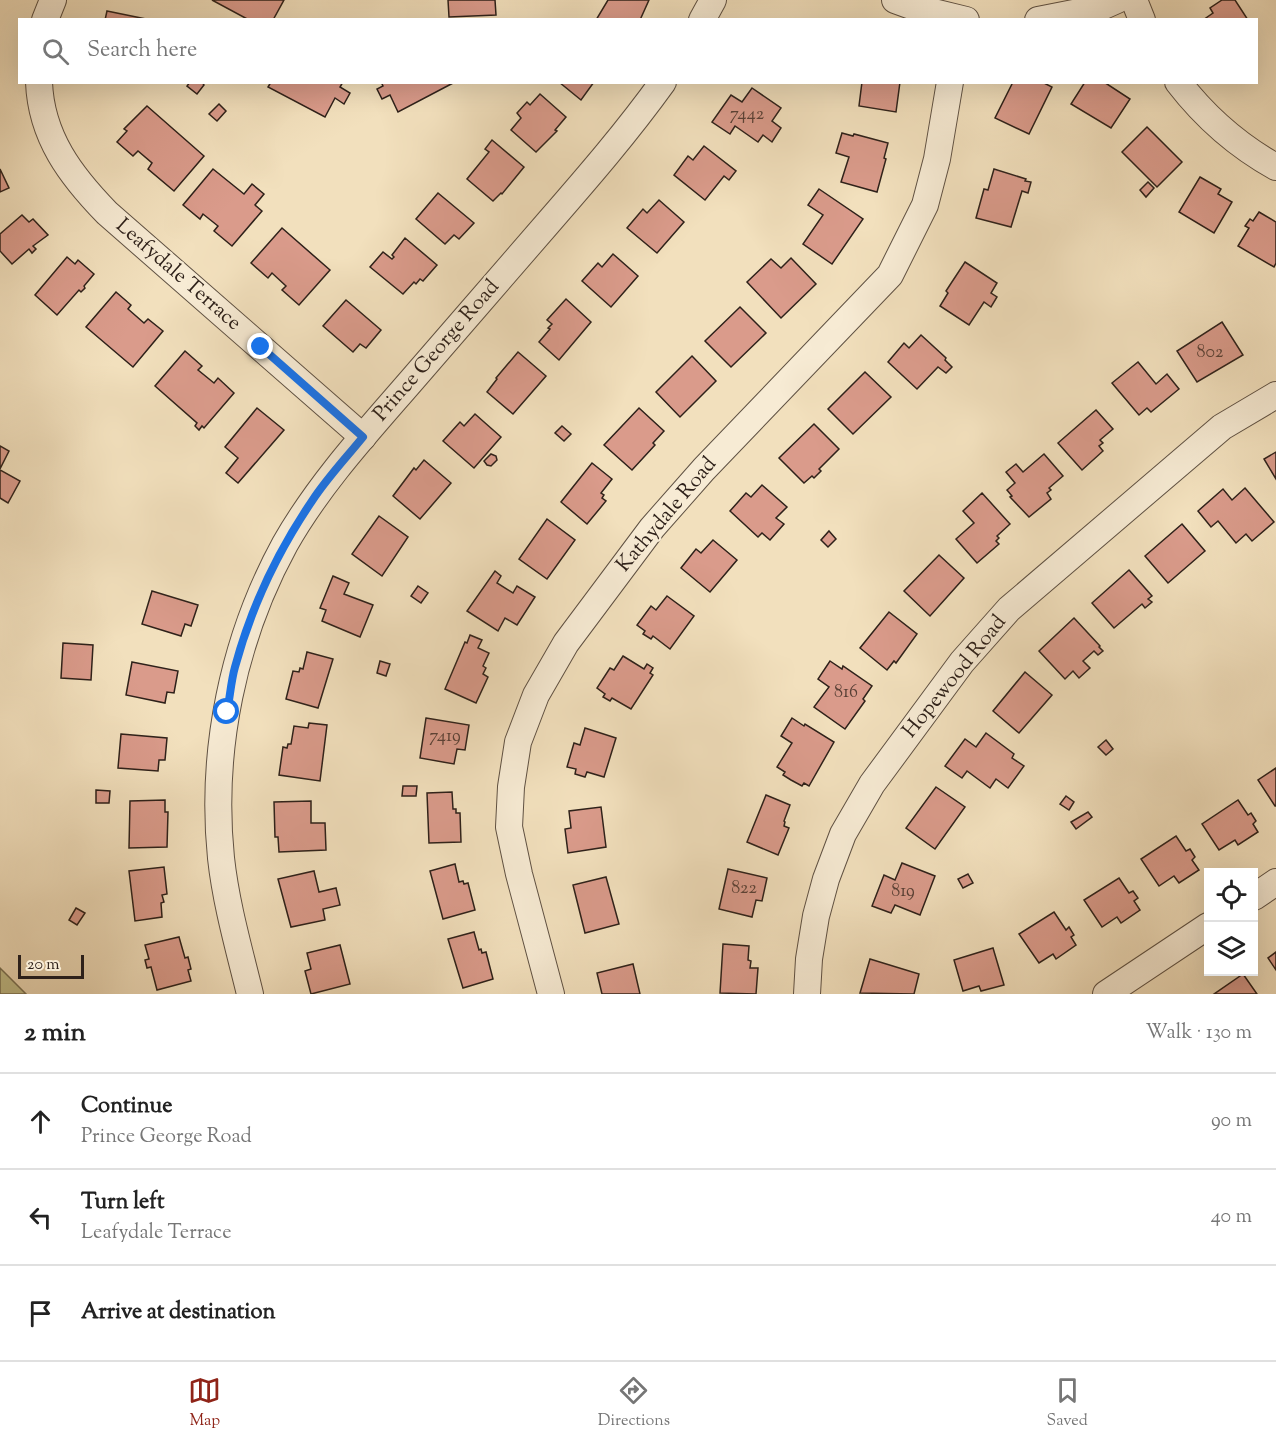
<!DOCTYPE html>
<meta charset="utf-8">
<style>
:root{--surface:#fff;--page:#f6f6f6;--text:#222;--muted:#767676;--line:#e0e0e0;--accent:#8f2418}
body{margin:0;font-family:"Sorts Mill Goudy",serif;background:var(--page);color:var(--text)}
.controls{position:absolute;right:18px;bottom:18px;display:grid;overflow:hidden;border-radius:0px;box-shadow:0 6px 24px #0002}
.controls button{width:54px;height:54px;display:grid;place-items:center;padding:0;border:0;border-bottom:2px solid var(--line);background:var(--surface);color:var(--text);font:30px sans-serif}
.scale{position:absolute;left:18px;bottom:15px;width:66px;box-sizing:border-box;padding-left:6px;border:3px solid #2e211a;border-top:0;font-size:16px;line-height:21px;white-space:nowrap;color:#2e211a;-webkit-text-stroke:4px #f7ebd4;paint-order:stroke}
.stop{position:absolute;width:18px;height:18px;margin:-14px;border:4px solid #1a73e8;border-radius:50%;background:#fff}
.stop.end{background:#1a73e8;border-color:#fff;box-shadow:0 2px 6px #0008}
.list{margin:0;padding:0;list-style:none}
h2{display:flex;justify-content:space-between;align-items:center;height:78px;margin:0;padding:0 24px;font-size:26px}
h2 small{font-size:20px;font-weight:400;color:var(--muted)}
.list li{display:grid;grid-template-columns:39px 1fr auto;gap:18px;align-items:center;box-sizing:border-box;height:96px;padding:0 24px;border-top:2px solid var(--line)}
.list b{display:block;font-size:22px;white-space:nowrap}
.list p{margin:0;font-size:20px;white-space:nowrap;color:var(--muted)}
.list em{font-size:20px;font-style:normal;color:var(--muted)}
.icon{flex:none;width:33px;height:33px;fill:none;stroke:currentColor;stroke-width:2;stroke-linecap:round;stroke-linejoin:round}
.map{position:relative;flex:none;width:1276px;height:994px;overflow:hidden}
.search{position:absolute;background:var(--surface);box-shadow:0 6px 24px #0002;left:18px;right:18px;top:18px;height:66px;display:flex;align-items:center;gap:15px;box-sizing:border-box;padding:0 21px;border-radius:0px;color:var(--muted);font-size:22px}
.sheet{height:366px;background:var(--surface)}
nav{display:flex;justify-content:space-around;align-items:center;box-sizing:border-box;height:84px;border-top:2px solid var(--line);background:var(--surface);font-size:16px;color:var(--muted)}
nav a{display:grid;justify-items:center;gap:3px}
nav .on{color:var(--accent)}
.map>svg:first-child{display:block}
.green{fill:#c2c08c;stroke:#787053;stroke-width:1.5}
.building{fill:#da9b8b;stroke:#2e211a;stroke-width:1.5}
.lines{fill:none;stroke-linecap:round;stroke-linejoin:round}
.minor-casing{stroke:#5f5143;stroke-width:28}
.minor{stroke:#f7ebd4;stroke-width:26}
.route{stroke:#1a73e8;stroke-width:8}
.labels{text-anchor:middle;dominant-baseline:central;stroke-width:4.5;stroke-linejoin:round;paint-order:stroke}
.number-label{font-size:18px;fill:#594036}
.street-label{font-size:21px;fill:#2e211a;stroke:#f7ebd4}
</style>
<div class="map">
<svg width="1276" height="994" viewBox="0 0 1276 994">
<rect width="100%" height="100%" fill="#f2e0bd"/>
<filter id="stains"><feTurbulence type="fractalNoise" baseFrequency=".00333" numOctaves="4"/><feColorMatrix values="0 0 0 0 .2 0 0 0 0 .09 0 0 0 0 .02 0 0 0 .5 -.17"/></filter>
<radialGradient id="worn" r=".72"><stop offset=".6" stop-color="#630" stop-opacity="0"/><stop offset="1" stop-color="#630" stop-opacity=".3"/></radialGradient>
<path class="green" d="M0 968 26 994H0Z"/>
<g class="building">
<path d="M212 0H284L273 20H249Z"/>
<path d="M448 0H495L496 15 449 17Z"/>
<path d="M608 0H649L640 20H596Z"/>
<path d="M1222 0H1235L1248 20H1203L1213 13 1210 8Z"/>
<path d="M107 11 151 20H105Z"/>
<path d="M190 82H202L204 85 197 94 187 86Z"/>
<path d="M271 82H343L340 87 350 93 344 104 335 98 325 117 268 87Z"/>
<path d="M455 82 398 112 390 95 382 99 377 89 383 86 382 84 384 82Z"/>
<path d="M559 82H594L581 100Z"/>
<path d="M862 82H900L896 112 859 106Z"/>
<path d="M1013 82H1042L1052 87 1029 134 995 118Z"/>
<path d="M1085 82H1104L1130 99 1111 128 1071 104Z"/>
<path d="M752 88 781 108 772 121 781 128 772 142 763 135 758 142 735 126 730 134 712 122 731 95 742 102Z"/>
<path d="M540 94 566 117 555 130 557 131 536 152 511 130 521 118 517 113 527 102 530 105Z"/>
<path d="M219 104 226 111 217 121 209 114Z"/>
<path d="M147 106 204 156 174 191 148 169 152 163 138 151 133 156 117 142 127 131 124 129Z"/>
<path d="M1147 127 1182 162 1157 187 1122 152Z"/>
<path d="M842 133 853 136 854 134 888 143 884 158 886 159 877 192 841 182 849 157 836 153Z"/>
<path d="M492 140 524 167 502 194 501 193 493 201 467 179 489 152 485 149Z"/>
<path d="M704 146 736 171 729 180 724 176 705 200 674 175 688 156 693 160Z"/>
<path d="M0 169 9 188 0 192Z"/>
<path d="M213 169 244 194 252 184 264 194 255 205 262 211 232 246 214 231 218 226 203 214 200 219 183 205Z"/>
<path d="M994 169 1026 179 1025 181 1031 182 1028 193 1022 191 1011 227 976 218 984 189 988 190Z"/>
<path d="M1200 177 1221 189 1218 194 1232 202 1214 233 1179 212Z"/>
<path d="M1148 182 1154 188 1146 197 1140 190Z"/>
<path d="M819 189 863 219 832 264 803 244 823 215 808 205Z"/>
<path d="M438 193 474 223 459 239 454 235 445 244 416 219Z"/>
<path d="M659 200 684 222 657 253 627 228 643 209 647 213Z"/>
<path d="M1259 212 1276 222V263L1274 267 1238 246 1249 228 1245 226 1250 219 1253 221Z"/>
<path d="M22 215 29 222 33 219 48 235 33 246 36 249 32 253 29 249 12 264 0 251V234Z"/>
<path d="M282 228 330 270 299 305 282 290 286 286 272 273 268 278 251 263Z"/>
<path d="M405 238 437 265 423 281 420 279 416 284 414 282 403 294 370 267 383 252 392 259 394 257 392 255Z"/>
<path d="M613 254 638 276 611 307 582 281 598 263 602 267Z"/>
<path d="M67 257 75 264 78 260 94 274 84 286 85 288 81 292 79 290 57 315 35 295Z"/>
<path d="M791 258 816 284 781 318 747 282 771 259 781 268Z"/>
<path d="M965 262 997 283 991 293 997 297 991 307 984 302 969 325 940 306 948 293 946 291Z"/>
<path d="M116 292 131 305 128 309 144 323 148 319 163 331 133 367 86 327Z"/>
<path d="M566 299 591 322 559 360 539 342 550 329 548 328 552 324 547 320Z"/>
<path d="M346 300 381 330 366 348 360 344 353 352 323 326Z"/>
<path d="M740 307 766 333 731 367 705 341Z"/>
<path d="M1222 322 1243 355 1197 382 1177 351Z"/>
<path d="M921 335 946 358 945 360 952 367 946 373 938 367 917 389 888 362 904 343 909 348Z"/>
<path d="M185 351 202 366 198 370 214 383 218 378 234 393 204 428 202 426 199 430 195 426 197 423 155 386Z"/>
<path d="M518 352 546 376 513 414 487 392 497 379 496 378Z"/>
<path d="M692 356 716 381 680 417 656 392Z"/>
<path d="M1138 362 1156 384 1167 374 1179 389 1151 412 1147 408 1139 415 1112 383Z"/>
<path d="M865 372 891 397 853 434 828 409Z"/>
<path d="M257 408 284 430 238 483 226 473 238 458 225 447Z"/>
<path d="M639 408 664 431 653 443 655 445 632 470 604 445Z"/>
<path d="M1096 410 1113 429 1100 440 1103 443 1099 446 1103 451 1082 470 1058 443Z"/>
<path d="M475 414 501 437 474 468 443 441 460 422 464 426Z"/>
<path d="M814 424 839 449 819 469 821 471 814 478 812 476 804 483 779 458Z"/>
<path d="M562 426 571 434 564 441 555 433Z"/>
<path d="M0 446 9 451 0 469Z"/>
<path d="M1276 452V479L1264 459Z"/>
<path d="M491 454 496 456 497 460 491 466 487 465 484 461Z"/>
<path d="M1044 454 1063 476 1049 488 1051 490 1047 493 1051 499 1029 517 1010 497 1012 496 1007 490 1015 483 1006 472 1016 464 1023 472Z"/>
<path d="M424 460 451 483 420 519 393 496 414 468 416 470Z"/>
<path d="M592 463 612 479 601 493 604 495 602 498 606 501 587 524 561 502Z"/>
<path d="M0 470 20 481 8 503 0 498Z"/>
<path d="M762 485 787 507 776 518 784 524 770 540 762 533 758 537 730 511 746 493 751 497Z"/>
<path d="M1245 488 1274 522 1252 541 1246 534 1236 543 1218 521 1211 527 1198 511 1223 489 1232 500Z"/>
<path d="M982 493 1010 524 997 536 999 538 996 541 999 544 977 563 956 539 974 523 963 511Z"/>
<path d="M379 516 408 537 382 576 352 554Z"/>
<path d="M547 519 575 540 547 579 519 559Z"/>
<path d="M1182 524 1205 551 1168 583 1145 556Z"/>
<path d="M829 531 836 539 828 547 821 540Z"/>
<path d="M713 540 737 560 710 592 681 568 696 549 701 553Z"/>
<path d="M939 555 964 578 930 616 904 591Z"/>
<path d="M1129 570 1152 596 1148 599 1152 602 1145 608 1142 604 1114 628 1092 603Z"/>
<path d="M495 571 501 576 497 583 513 593 517 586 535 597 517 625 505 618 498 631 467 611Z"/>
<path d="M333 576 349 583 344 594 373 605 360 637 322 621 326 610 320 608Z"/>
<path d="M418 586 428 593 421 603 411 596Z"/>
<path d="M152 591 198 605 191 626 185 624 181 636 142 624Z"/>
<path d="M667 596 694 616 670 649 653 636 651 639 643 634 645 631 637 625 651 606 656 610Z"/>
<path d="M889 612 917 634 896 663 894 661 887 670 860 648Z"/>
<path d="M1074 618 1100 646 1099 647 1103 651 1098 655 1094 651 1083 661 1090 668 1079 678 1073 671 1065 679 1039 651Z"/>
<path d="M470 635 482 640 478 648 489 653 483 666 486 668 483 674 488 677 476 703 445 689 465 642 467 643Z"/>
<path d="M63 643 93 645 91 680 61 678Z"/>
<path d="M307 652 333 659 318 708 286 699 293 671 299 672 300 668 303 669Z"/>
<path d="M623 656 644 669 647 664 653 668 650 673 653 675 631 709 612 698 610 701 603 697 605 694 597 688 610 668 614 670Z"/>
<path d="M380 661 390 664 386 676 377 673Z"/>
<path d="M830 661 842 669 843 666 872 686 863 699 865 701 845 729 814 707 829 687 818 679Z"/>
<path d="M132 662 178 671 174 693 167 692 165 703 126 695Z"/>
<path d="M1025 672 1052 695 1019 733 993 711Z"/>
<path d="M426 718 469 725 465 750 457 749 454 764 420 758Z"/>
<path d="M792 718 804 726 805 724 834 742 809 786 804 783 802 786 791 780 783 775 785 772 777 767 792 743 781 736Z"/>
<path d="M309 723 327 725 320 781 279 775 283 747 287 748 288 744H291L294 726 308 728Z"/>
<path d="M585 728 616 738 604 777 587 772 585 777 575 774 576 769 567 767 574 743 580 745Z"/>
<path d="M986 733 1014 754 1012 758 1024 766 1008 788 996 779 990 788 967 771 962 778 945 766 965 739 976 747Z"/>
<path d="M121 734 167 738 165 760H159L158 771 118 768Z"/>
<path d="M1106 740 1113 749 1106 755 1098 747Z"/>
<path d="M1276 768V806H1275L1258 780Z"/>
<path d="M403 786H417L416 796H402Z"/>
<path d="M936 787 965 807 935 849 906 828Z"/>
<path d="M96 790 110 791 109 803H96Z"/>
<path d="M452 792 453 809H456V813H460L461 842 429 843 427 793Z"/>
<path d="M766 795 790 805 784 821 785 822 784 826 789 828 778 855 747 842Z"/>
<path d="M1066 796 1074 802 1069 810 1060 804Z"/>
<path d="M165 800V812H168L167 847 129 848 130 801Z"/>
<path d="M1238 800 1248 815 1251 813 1256 821 1253 824 1258 832 1238 845 1235 840 1219 850 1202 824Z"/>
<path d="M311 801V823H325L326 850 279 852 278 837H275L274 802Z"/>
<path d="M601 807 606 847 568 853 565 829 571 828 569 811Z"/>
<path d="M1088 812 1092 817 1076 829 1071 822Z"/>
<path d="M1176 836 1186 851 1190 849 1195 857 1192 860 1199 870 1179 883 1174 876 1159 886 1141 859Z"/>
<path d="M902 863 935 876 920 915 895 905 891 913 872 906 884 875 895 880Z"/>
<path d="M455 864 459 882 463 881 464 884 468 883 475 910 443 919 430 871Z"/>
<path d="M164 867 167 894 162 895 164 902 161 903 162 917 135 921 129 871Z"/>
<path d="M728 869 767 878 762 901 756 900 752 917 719 909Z"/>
<path d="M314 871 319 892 336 888 340 905 323 909 325 920 291 927 278 879Z"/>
<path d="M968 874 973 883 963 888 958 879Z"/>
<path d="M606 877 619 924 585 933 573 885Z"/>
<path d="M1119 878 1129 893 1133 891 1138 898 1134 901 1140 910 1121 923 1117 917 1102 927 1084 900Z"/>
<path d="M76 908 85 913 77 925 69 920Z"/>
<path d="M1054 912 1066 930 1069 927 1074 935 1071 937 1076 945 1056 959 1053 954 1039 963 1019 934Z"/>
<path d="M474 932 479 950 481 949 482 953 486 952 493 979 463 988 448 939Z"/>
<path d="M179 937 185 958 188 957 191 969 188 970 191 981 157 990 151 967 147 968 145 960 149 959 145 945Z"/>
<path d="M723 944 749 946 748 960 751 961 750 968H758L756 994 720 993Z"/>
<path d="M340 945 350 984 311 994 305 971 311 969 307 953Z"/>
<path d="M993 948 1004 985 981 991 979 986 963 991 954 960Z"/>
<path d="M1276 952V970L1268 958Z"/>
<path d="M870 959 919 974 914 994 860 993Z"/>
<path d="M633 964 640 994H602L597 973Z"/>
<path d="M1243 974 1257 994H1214Z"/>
</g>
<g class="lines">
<g class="minor-casing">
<g id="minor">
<path d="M895 0 917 8 966 20"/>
<path d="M1134 0 1142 20"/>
<path d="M45 20 53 0"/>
<path d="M702 20 713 0"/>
<path d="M1038 20 1099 8 1117 0"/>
<path d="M39 82C41 137 71 176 107 213L363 437"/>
<path d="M1178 82C1205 117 1238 146 1276 167"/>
<path d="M1254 897 1276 882"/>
<path d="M250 994C239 949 226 904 221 858 210 751 233 639 285 544 319 484 367 432 412 380 457 328 503 275 548 223 588 177 627 132 663 82"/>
<path d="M551 994 519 874 509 827 511 787 518 742 536 695 566 643 652 528 704 469 890 275 925 205 937 159 950 82"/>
<path d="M807 994 809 959 816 916 826 879 843 834 872 784 962 662 1009 609 1222 427 1276 395"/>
<path d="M1106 994 1208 926"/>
</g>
</g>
<use href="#minor" class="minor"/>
</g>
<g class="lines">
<path class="route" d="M227 712C230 697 231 681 235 667 251 608 278 551 312 501 327 478 346 458 363 437L261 347"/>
</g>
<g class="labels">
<g class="number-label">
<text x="747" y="115">7442</text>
<text x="1210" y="353">802</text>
<text x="846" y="693">816</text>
<text x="445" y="737">7419</text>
<text x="744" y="889">822</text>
<text x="903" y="892">819</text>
</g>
<g class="street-label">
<text transform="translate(178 275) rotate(41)">Leafydale Terrace</text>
<text transform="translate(437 351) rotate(-49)">Prince George Road</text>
<text transform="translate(667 515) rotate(-50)">Kathydale Road</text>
<text transform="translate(955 677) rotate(-51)">Hopewood Road</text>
</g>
</g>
<rect width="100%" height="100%" filter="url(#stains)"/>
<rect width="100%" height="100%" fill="url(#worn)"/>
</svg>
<div class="controls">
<button><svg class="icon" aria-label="locate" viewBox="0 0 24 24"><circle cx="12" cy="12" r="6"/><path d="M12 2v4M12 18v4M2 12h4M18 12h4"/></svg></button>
<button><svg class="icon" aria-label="layers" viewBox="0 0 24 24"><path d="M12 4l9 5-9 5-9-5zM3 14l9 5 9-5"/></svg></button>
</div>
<div class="scale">20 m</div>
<div class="stop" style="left:227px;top:712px"></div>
<div class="stop end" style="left:261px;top:347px"></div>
<div class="search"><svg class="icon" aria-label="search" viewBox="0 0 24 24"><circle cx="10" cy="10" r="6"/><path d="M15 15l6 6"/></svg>Search here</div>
</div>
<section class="sheet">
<h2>2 min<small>Walk · 130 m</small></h2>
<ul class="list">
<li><svg class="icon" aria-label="ahead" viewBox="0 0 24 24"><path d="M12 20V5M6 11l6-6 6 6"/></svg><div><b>Continue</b><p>Prince George Road</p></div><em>90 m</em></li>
<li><svg class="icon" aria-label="left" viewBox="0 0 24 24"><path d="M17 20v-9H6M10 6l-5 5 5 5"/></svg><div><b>Turn left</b><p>Leafydale Terrace</p></div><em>40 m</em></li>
<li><svg class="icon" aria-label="arrive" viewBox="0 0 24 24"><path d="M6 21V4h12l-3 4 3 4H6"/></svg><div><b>Arrive at destination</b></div></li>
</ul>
</section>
<nav>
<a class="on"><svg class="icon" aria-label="map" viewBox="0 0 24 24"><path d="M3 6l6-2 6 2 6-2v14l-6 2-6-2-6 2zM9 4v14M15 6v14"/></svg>Map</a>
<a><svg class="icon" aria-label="directions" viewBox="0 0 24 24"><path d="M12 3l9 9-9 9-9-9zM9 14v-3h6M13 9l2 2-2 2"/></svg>Directions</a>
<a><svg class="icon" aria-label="saved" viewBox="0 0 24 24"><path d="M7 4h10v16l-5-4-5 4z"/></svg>Saved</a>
</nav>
